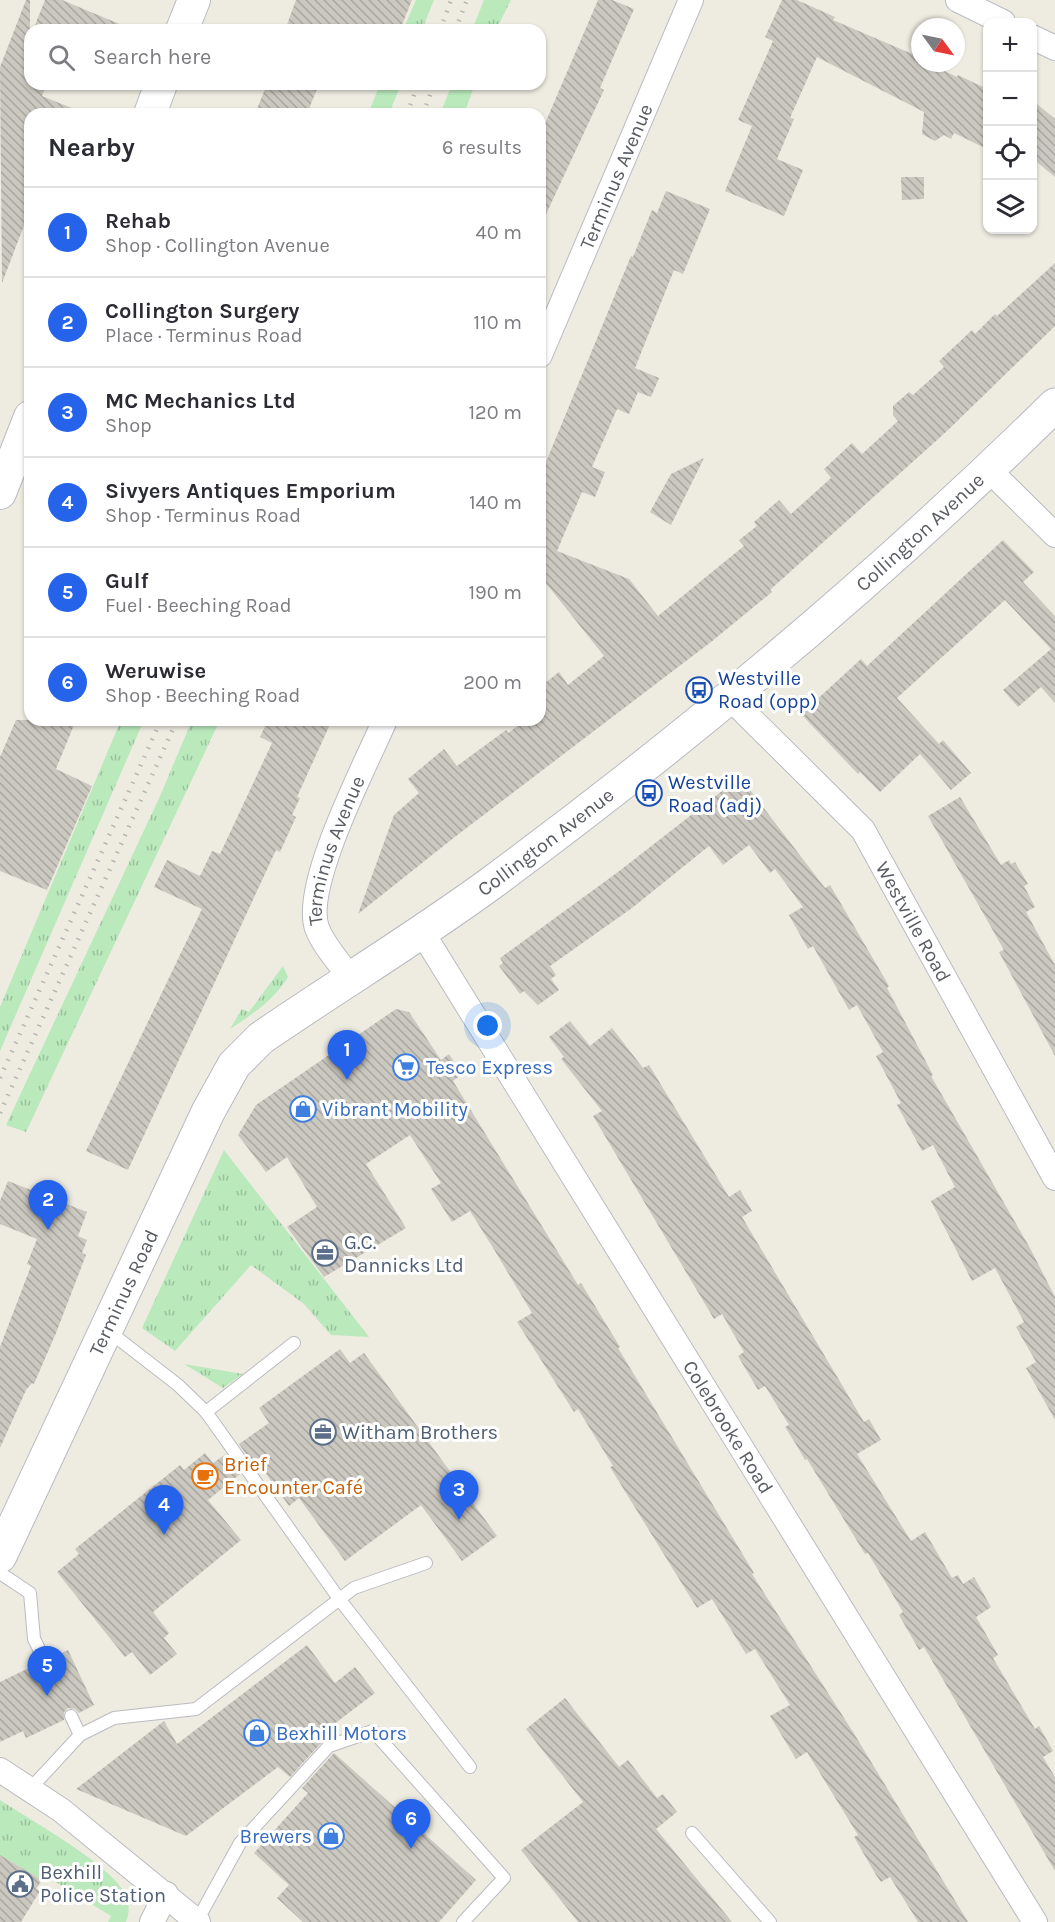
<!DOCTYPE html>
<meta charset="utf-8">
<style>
:root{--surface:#fff;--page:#f7f7f7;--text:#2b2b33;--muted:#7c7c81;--line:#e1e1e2;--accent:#2563eb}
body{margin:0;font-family:Karla,sans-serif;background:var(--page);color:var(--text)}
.controls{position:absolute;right:18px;top:18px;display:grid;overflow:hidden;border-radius:12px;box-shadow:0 2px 4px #0004}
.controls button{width:54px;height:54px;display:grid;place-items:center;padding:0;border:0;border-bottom:2px solid var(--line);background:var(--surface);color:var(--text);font:30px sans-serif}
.compass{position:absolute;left:911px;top:18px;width:54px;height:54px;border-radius:50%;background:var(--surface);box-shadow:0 2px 4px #0004;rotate:123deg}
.you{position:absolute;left:488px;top:1026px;width:21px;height:21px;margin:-15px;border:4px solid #fff;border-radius:50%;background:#1a73e8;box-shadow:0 0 0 9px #1a73e833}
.badge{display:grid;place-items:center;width:39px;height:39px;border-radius:50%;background:var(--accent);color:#fff;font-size:20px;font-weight:700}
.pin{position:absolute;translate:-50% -50px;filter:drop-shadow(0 2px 3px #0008)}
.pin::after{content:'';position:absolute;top:32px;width:21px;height:18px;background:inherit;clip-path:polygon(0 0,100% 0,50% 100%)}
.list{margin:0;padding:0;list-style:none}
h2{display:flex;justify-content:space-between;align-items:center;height:78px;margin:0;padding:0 24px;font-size:26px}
h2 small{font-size:20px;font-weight:400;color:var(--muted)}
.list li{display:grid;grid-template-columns:39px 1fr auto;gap:18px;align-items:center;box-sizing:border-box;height:90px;padding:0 24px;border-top:2px solid var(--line)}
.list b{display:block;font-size:22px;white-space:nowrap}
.list p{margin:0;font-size:20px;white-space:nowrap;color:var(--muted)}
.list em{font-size:20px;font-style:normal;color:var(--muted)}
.icon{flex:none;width:33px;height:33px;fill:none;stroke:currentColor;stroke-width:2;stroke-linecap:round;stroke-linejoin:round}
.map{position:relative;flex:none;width:1055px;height:1922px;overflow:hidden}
.search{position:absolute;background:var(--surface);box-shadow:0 2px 4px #0004;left:24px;top:24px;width:522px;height:66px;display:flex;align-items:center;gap:15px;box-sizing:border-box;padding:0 21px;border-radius:18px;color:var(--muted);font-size:22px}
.panel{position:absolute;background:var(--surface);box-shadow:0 2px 4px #0004;left:24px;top:108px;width:522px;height:618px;border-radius:18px}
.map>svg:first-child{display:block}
.grass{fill:url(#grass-tufts)}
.building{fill:url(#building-back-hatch)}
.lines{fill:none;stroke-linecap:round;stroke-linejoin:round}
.service-casing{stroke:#b9bbc1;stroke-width:14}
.minor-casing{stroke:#b9bbc1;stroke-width:26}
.tertiary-casing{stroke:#b9bbc1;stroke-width:34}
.secondary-casing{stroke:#b7bac1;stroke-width:35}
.service{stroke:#fff;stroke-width:12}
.minor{stroke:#fff;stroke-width:24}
.tertiary{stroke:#fff;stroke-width:32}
.secondary{stroke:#fff;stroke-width:33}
.rail{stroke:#b5b6b6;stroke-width:4.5;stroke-dasharray:1.5 8;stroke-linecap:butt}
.labels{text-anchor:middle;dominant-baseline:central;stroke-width:6;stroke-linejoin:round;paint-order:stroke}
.street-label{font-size:20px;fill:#595d63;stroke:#fff}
.transit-label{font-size:20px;fill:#164399;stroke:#fff;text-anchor:start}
.shop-label{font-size:20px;fill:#366cbe;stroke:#fff;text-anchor:start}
.service-label{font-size:20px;fill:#4e5e75;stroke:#fff;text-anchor:start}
.food-label{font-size:20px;fill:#c56008;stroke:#fff;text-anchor:start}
</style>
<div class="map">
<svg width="1055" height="1922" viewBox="0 0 1055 1922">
<defs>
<pattern id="grass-tufts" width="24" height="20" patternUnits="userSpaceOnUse" patternTransform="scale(1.5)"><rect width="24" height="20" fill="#bae9bc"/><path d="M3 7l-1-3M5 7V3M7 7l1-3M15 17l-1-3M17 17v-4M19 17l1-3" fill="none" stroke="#9ac09c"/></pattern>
<pattern id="building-back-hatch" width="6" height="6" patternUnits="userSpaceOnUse" patternTransform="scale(1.5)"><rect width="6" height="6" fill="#cbc8c0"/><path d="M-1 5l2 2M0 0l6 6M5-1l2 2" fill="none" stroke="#a8a6a0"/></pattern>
</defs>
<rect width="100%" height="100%" fill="#eeece1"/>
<g class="grass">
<path d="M416 0H434L422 30H403Z"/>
<path d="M484 0H511L496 30H472Z"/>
<path d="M380 84H401L389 114H368Z"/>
<path d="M452 84H475L464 114H440Z"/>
<path d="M121 720H144L0 1051V1007Z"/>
<path d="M192 720H220L26 1132 6 1125 161 794Z"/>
<path d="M283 966 288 977C274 1000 253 1014 230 1029L242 1009 249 1012Z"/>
<path d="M224 1150 369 1337 331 1335 304 1304 251 1265 175 1351 142 1328Z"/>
<path d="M184 1364 243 1374 223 1388Z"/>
<path d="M0 1800C30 1820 112 1865 126 1895 130 1903 129 1915 126 1922H108L111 1916 46 1876 42 1880 2 1856 0 1857Z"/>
</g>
<g class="building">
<path d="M26 0H30V84H47L42 96 84 113 30 114V210L2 283 0 67Z"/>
<path d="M45 0H62L134 30H33Z"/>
<path d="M296 0H412L400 30H285Z"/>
<path d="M598 0H612L634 9 600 88 604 90 540 227V135Z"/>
<path d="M782 0H797L835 17 833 20 917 56 920 63H929L957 77 958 75 987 89V149L954 133 951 139 944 135 935 141 922 134 924 112 817 57 790 118 794 119 777 159 803 170 784 216 725 191 752 126 738 120 773 41 765 37Z"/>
<path d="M267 84H319L307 114H255Z"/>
<path d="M1032 100 1055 119V177L1032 158Z"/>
<path d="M901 177H924V199L902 200Z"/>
<path d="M666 191 710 209 683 274 674 270 635 368 659 378 651 397 638 392 629 414 617 409 592 467 605 472 595 497 582 492 557 551 629 579 658 616 744 546 739 540 757 526 754 522 779 500 791 514 831 478 824 469 852 443 862 454 898 421 893 415V406L909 392 913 395 944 367 939 361 972 330 975 334 995 314 997 316 1055 263V326L946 432 770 590 772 592 711 642 456 836 358 914 394 815 419 793 408 779 444 749 457 766 506 730 508 733 526 720H540V687L559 672 568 685 604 656 545 582 540 591V460L546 462 631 256 633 257 652 210 657 213Z"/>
<path d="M704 458 671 525 650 512 671 474Z"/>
<path d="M1003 540 1034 572 1023 582 1055 616V703L1041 687 1018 707 1003 690 1051 649 1005 600 897 698 939 744 943 740 971 773 951 790 920 754 880 792 860 772 858 774 801 714 861 659 867 666Z"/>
<path d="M16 720H76L56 769 92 786 47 890 0 871V757Z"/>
<path d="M268 720H332L297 797 300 798 292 815 296 817 280 852 276 850 128 1170 86 1151 202 909 154 887 167 860 200 876 212 851 220 854 272 743 260 737Z"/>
<path d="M740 777 825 888 830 885 889 986 887 988 933 1075 931 1076 1030 1248 1055 1297V1420L1026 1368 1036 1362 1016 1327 1024 1322 995 1268 972 1281 931 1201 955 1187 933 1145 922 1151 897 1105 901 1103 876 1056 883 1052 857 1005 849 1010 813 946 808 949 789 915 803 907 775 869 770 873 749 845 723 865 709 846 632 908 550 966 556 975 551 979 559 990 538 1005 524 991 520 994 499 966 503 963 500 958 618 872Z"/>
<path d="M960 797 1001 865 1009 860 1011 864 1015 862 1028 884 1024 886 1035 907 1026 912 1055 965V1056L999 952 1004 950 928 816Z"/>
<path d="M396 1009 409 1012 441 1060 449 1054 462 1074 453 1081 578 1285 581 1283 620 1347 618 1348 754 1573 752 1574 853 1732 968 1922H918L890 1877 881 1882 876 1875 854 1837 858 1835 807 1752 796 1759 770 1716 790 1705 755 1649 746 1654 712 1599 697 1608 610 1467 613 1466 578 1409 574 1412 517 1322 532 1313 495 1251 470 1211 452 1222 431 1189 441 1183 410 1135 366 1164 406 1228 324 1277 287 1227 317 1207 287 1157 266 1172 238 1135 256 1105Z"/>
<path d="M570 1021 590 1046 612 1028 643 1068 649 1065 729 1197 740 1190 752 1211 742 1217 864 1422 869 1419 881 1440 857 1454 911 1541 925 1532 952 1578 958 1575 963 1584 974 1577 991 1607 976 1617 998 1655 993 1658 1035 1729 1039 1726 1053 1751 1043 1757 1055 1777V1871L924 1647 919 1650 899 1615 903 1612 868 1553 865 1554 807 1459 805 1460 797 1446 785 1427 789 1425 765 1386 758 1390 738 1356 744 1352 722 1314 714 1319 593 1116 602 1111 561 1059 564 1057 549 1037Z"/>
<path d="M8 1181 87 1212 78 1236 87 1240 82 1253 86 1255 56 1333 34 1384 32 1383 26 1390 0 1448V1347L31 1266 27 1264 37 1239 0 1224V1201Z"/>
<path d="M340 1349 350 1363 364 1353 497 1536 462 1561 421 1505 345 1561 299 1498 289 1506 257 1461 253 1464 239 1444 269 1423 259 1408Z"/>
<path d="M205 1453 213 1463 226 1454 240 1474 208 1500 241 1540 153 1612 169 1633 164 1638 177 1654 150 1675 132 1652 125 1657 57 1572 79 1554 75 1549 136 1500 180 1465 184 1470Z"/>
<path d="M307 1645 335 1683 355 1667 375 1693 317 1737 322 1742 290 1777 278 1767 186 1836 76 1789 164 1721 177 1744Z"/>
<path d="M68 1650 94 1705 79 1713 75 1709 68 1708 64 1712V1720L26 1738 23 1731 0 1742V1682L37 1664 41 1668 48 1669 52 1665V1657Z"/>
<path d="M565 1698 619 1767 628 1760 657 1798 663 1794 677 1812 656 1829 732 1922H578L521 1850 583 1802 526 1729Z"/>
<path d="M334 1753 476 1880 439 1922H303L277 1898 289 1885 254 1853 308 1793 302 1788Z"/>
<path d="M0 1855 42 1880 36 1889 40 1891 21 1922H0Z"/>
</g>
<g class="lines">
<g class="service-casing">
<g id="service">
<path d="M107 1330 178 1385 206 1412 340 1600 470 1767"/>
<path d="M206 1412 294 1343"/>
<path d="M0 1573 30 1593 34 1639 45 1661"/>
<path d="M71 1716 80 1735"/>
<path d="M31 1788 80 1735 114 1718 196 1709 354 1588 426 1563"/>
<path d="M692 1833 770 1922"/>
<path d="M197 1921 240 1843 329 1746 373 1731 504 1878 463 1922"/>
</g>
</g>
<g class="minor-casing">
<g id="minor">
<path d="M958 0 1003 22"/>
<path d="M1032 37 1055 48"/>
<path id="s1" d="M540 355 691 0"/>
<path d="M989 470 1055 535"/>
<path id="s2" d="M730 698 863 830 1055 1178"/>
<path id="s3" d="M422 932 1035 1922"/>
<path id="s4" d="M350 978C340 963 323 945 317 928 302 886 366 764 385 720"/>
<path d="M0 1770 61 1810 198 1922"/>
<path d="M152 1922 166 1894"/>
</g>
</g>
<g class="tertiary-casing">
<g id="tertiary">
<path d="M182 30 194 0"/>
<path d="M150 114 161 84"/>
<path d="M0 493 30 417"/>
</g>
</g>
<g class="secondary-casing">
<g id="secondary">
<path id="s5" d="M0 1556 208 1112 234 1065 261 1038C337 986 416 938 490 884 686 739 881 576 1055 405"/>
</g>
</g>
<use href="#service" class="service"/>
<use href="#minor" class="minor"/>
<use href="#tertiary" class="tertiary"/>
<use href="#secondary" class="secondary"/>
<g class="rail">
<path d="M440 30 451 0"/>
<path d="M455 30 467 0"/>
<path d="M407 114 418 84"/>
<path d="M423 114 434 84"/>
<path d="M0 1078 161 720"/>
<path d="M0 1113 177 720"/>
</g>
</g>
<defs>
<g id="bus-ring" transform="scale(1.35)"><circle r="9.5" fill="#fff" stroke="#1a4fb4" stroke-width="1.5"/><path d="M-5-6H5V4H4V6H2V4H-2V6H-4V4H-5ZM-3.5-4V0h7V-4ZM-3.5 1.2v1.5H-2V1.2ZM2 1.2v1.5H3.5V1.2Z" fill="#1a4fb4"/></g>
<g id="supermarket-ring" transform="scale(1.35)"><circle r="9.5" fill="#fff" stroke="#3f7fe0" stroke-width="1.5"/><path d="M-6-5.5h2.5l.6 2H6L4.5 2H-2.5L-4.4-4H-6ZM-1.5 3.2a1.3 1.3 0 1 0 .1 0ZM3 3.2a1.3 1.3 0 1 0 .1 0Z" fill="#3f7fe0"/></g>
<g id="shop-ring" transform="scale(1.35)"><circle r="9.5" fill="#fff" stroke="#3f7fe0" stroke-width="1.5"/><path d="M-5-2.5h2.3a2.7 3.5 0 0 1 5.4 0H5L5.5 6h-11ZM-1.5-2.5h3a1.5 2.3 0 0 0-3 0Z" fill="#3f7fe0"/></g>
<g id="office-ring" transform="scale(1.35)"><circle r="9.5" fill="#fff" stroke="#5c6f8a" stroke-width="1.5"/><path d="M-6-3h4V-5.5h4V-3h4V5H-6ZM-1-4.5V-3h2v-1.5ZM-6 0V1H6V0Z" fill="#5c6f8a"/></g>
<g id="cafe-ring" transform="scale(1.35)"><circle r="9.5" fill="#fff" stroke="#e8710a" stroke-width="1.5"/><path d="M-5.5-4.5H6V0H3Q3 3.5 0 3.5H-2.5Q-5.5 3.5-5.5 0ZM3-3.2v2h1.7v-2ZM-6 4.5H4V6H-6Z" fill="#e8710a"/></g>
<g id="civic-ring" transform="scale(1.35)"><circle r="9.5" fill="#fff" stroke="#5c6f8a" stroke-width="1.5"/><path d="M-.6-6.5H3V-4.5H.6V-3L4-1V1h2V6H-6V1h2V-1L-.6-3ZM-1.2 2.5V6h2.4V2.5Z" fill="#5c6f8a"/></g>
</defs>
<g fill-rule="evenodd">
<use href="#bus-ring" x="699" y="690"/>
<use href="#bus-ring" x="649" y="793"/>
<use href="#supermarket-ring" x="406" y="1067"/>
<use href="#shop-ring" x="303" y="1109"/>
<use href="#office-ring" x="325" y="1253"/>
<use href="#office-ring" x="323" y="1432"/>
<use href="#cafe-ring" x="205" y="1476"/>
<use href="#shop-ring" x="257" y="1733"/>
<use href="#shop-ring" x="331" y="1836"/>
<use href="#civic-ring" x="20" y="1884"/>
</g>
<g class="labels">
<g class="street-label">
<text stroke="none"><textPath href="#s1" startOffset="194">Terminus Avenue</textPath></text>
<text stroke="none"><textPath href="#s5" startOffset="1414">Collington Avenue</textPath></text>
<text stroke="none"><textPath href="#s5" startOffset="928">Collington Avenue</textPath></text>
<text stroke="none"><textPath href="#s4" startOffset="141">Terminus Avenue</textPath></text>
<text stroke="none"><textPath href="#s2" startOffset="292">Westville Road</textPath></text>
<text stroke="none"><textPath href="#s5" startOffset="291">Terminus Road</textPath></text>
<text stroke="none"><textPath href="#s3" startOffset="582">Colebrooke Road</textPath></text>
</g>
<g class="transit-label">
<text x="718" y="678">Westville<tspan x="718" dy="23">Road (opp)</tspan></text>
<text x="668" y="782">Westville<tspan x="668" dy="23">Road (adj)</tspan></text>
</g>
<g class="shop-label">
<text x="426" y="1067">Tesco Express</text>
<text x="322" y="1109">Vibrant Mobility</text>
<text x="276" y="1733">Bexhill Motors</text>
<text x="312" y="1836" text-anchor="end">Brewers</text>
</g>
<g class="service-label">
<text x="344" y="1242">G.C.<tspan x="344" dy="23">Dannicks Ltd</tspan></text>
<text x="342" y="1432">Witham Brothers</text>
<text x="40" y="1872">Bexhill<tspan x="40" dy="23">Police Station</tspan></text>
</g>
<g class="food-label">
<text x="224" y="1464">Brief<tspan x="224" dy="23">Encounter Café</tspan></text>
</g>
</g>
</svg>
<div class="controls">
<button>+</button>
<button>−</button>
<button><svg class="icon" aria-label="locate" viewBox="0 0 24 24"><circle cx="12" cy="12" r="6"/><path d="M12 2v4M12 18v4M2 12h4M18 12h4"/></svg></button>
<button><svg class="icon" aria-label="layers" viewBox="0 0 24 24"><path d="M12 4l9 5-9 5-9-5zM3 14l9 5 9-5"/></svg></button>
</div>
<svg class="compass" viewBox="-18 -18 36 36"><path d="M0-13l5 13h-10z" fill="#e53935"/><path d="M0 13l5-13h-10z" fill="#7c7c81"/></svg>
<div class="you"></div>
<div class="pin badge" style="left:347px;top:1080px">1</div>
<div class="pin badge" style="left:48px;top:1230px">2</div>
<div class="pin badge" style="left:459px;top:1520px">3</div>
<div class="pin badge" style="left:164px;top:1535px">4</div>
<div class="pin badge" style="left:47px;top:1696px">5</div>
<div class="pin badge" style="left:411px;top:1849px">6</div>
<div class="search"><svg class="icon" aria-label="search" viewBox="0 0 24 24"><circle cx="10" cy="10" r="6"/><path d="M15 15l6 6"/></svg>Search here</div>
<section class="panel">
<h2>Nearby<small>6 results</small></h2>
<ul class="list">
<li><span class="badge">1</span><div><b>Rehab</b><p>Shop · Collington Avenue</p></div><em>40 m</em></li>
<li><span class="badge">2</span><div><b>Collington Surgery</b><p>Place · Terminus Road</p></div><em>110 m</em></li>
<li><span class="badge">3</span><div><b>MC Mechanics Ltd</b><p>Shop</p></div><em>120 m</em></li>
<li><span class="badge">4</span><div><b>Sivyers Antiques Emporium</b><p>Shop · Terminus Road</p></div><em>140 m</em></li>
<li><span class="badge">5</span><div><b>Gulf</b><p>Fuel · Beeching Road</p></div><em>190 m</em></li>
<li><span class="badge">6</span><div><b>Weruwise</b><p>Shop · Beeching Road</p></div><em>200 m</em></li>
</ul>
</section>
</div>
